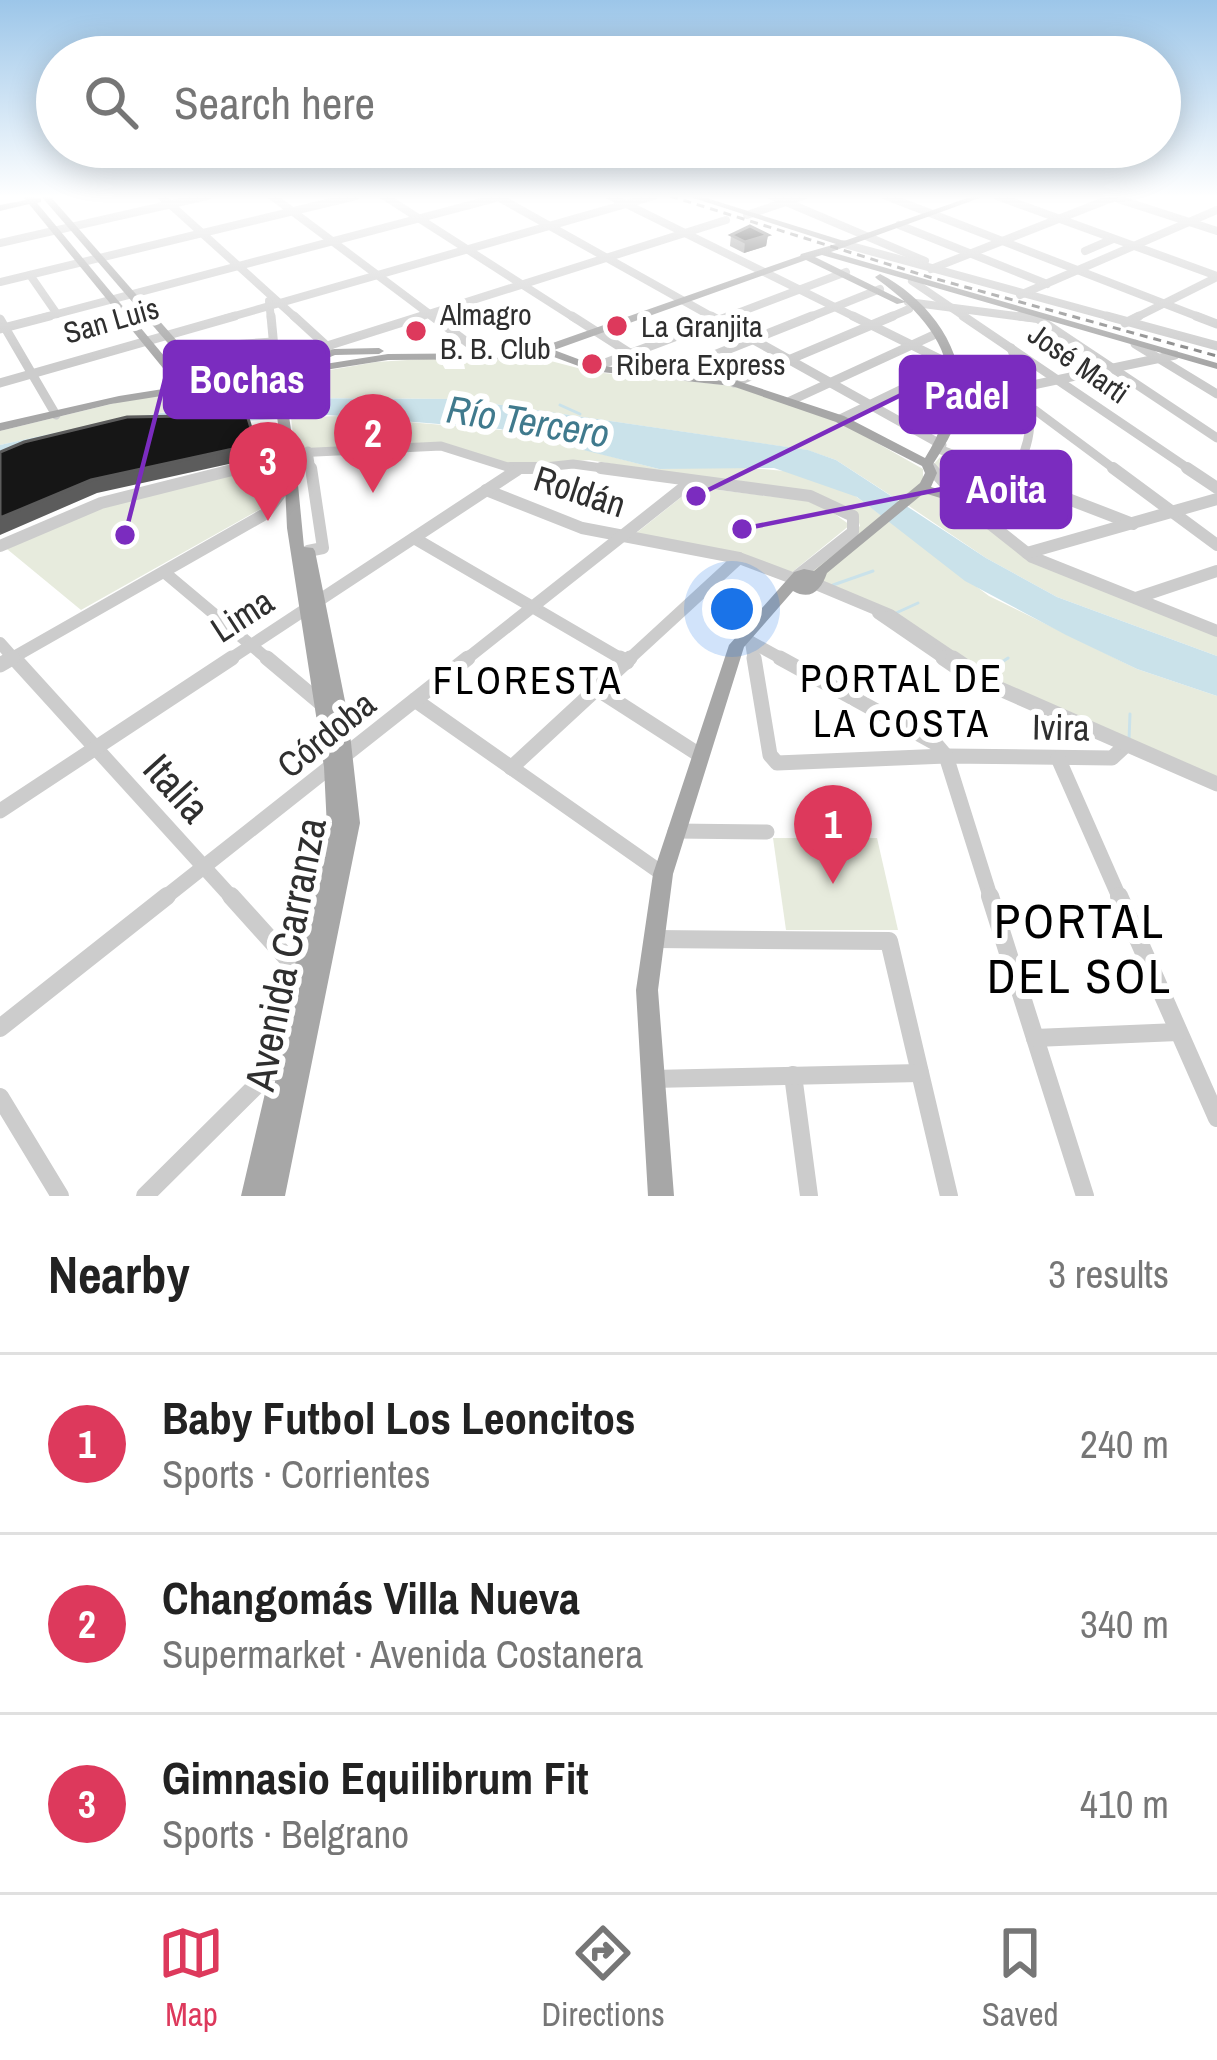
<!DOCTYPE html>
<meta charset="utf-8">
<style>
:root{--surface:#fff;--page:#f2f2f2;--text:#222;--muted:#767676;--line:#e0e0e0;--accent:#dd395c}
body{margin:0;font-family:"Archivo Narrow",sans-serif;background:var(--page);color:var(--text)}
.you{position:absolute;left:732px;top:609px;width:42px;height:42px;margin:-30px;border:9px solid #fff;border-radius:50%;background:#1a73e8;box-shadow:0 0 0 18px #1a73e833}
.badge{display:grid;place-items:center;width:78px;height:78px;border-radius:50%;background:var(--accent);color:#fff;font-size:39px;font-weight:700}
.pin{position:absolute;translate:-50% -99px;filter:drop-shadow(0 3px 6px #0008)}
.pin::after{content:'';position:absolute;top:63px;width:42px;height:36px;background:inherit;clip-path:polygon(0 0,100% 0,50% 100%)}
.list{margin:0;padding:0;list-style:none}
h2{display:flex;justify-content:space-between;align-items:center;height:156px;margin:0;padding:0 48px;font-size:51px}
h2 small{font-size:39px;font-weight:400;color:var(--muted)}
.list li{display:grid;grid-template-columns:78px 1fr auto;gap:36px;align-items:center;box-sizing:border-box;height:180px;padding:0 48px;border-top:3px solid var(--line)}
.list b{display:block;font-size:45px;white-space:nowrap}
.list p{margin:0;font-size:39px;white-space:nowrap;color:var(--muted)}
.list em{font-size:39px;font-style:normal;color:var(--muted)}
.icon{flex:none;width:66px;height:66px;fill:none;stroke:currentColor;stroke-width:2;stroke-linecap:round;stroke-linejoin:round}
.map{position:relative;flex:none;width:1217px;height:1196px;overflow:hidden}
.search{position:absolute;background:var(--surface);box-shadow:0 6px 30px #0003;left:36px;right:36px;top:36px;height:132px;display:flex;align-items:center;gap:30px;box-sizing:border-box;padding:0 42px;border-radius:66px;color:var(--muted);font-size:45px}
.sheet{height:696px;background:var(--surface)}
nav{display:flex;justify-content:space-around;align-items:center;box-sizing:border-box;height:168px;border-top:3px solid var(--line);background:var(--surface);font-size:33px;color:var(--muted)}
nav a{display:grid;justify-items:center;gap:6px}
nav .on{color:var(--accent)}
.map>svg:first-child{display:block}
.green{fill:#e7ebdd}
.water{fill:#cae2ea}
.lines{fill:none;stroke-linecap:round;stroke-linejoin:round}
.stream{stroke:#cae2ea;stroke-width:3}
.minor-far4{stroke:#ccc;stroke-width:8}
.minor-far3{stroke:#ccc;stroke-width:9}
.minor-far2{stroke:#ccc;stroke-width:12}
.minor-far1{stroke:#ccc;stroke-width:15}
.minor{stroke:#ccc;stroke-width:18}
.major{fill:#a7a7a7;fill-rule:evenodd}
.rail{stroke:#848484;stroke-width:3;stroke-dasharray:8 6;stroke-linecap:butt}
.major-bridge{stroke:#a7a7a7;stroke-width:12}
.wall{fill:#8a8a8a}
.shaded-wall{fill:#5c5c5c}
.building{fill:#161616;stroke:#5c5c5c;stroke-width:3}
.poi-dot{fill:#dd395c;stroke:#fff;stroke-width:4.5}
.labels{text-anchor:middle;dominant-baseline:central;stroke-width:12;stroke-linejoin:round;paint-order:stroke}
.far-poi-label{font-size:30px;fill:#2f2f2f;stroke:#fff;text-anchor:start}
.far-street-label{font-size:30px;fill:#2f2f2f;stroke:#fff}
.street-label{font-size:36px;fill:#2f2f2f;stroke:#fff}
.water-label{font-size:39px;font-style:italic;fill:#407a8d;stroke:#fff}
.neighbourhood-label{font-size:39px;letter-spacing:3px;fill:#000;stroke:#fff}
.near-street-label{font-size:42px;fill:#2f2f2f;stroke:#fff}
.near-neighbourhood-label{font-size:48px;letter-spacing:3px;fill:#000;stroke:#fff}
.leader{fill:none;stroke:#7b2cbf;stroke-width:4.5}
.callout-dot{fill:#7b2cbf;stroke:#fff;stroke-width:4.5}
.callout{fill:#7b2cbf;stroke:#7b2cbf;stroke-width:4.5}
.callout-label{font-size:39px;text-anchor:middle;font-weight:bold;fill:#fff}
</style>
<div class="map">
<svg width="1217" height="1196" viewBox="0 0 1217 1196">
<rect width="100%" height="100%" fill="#fff"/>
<g class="green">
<path d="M478 357 547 360 593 372 736 386 838 421 923 469V483L901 502 836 460 807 450 460 399 289 398 284 378 376 362 439 358 445 369H465L464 364Z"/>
<path d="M272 380 274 398C181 406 92 425 0 445V431L136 398Z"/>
<path d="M338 416 513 431 659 469 729 466 785 471 850 492 989 596 1137 669 1217 696V779L1003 686 808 572 860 526 858 519 825 499 589 460 516 467 440 444 295 450 291 418Z"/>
<path d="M942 455 1006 478 976 509 933 465Z"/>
<path d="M229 475 262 479 264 507 81 610 7 549 91 511Z"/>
<path d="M694 487 818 502 850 525 791 573 635 534Z"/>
<path d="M923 491 953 500 1019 553 1217 634V656L1057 597 986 558 906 504Z"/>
<path d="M773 838H877L898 930H786Z"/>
</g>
<path class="water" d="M274 398 460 399 808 450 836 460 986 558 1057 597 1217 656V696L1137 669 1066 635 965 581 857 497 774 468 659 469 500 429 328 415 233 422 0 464V445C91 425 181 407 274 398Z"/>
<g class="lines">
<g class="stream">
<path d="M214 365 224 356"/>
<path d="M216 368 222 375"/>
<path d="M560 405 580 414"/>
<path d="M833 585 873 571"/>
<path d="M896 613 918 603"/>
<path d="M987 672 1008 658"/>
<path d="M1129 740 1130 714"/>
</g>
<g class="minor-far4">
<path d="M161 196 297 319"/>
<path d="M272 196 436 319"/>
<path d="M384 196 576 319"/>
<path d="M610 196 859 319"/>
<path d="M772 196 925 261"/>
<path d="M886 196 1204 319"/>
<path d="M997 196 1217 276"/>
<path d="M498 197 716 319"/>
<path d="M1112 197 1217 231"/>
<path d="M747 215 803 196"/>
<path d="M899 225 1047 284"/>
<path d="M0 243 207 196"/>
<path d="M844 244 1118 319"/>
<path d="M1085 251 1113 239"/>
<path d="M931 269 1117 196"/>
<path d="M30 275 57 314"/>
<path d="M912 281 968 319"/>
<path d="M0 282 356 196"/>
<path d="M1020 295 1217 210"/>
<path d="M269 301 271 319"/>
<path d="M908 302 1038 319"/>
<path d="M38 319 504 196"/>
<path d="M224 319 654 196"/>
<path d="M413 319 726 220"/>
<path d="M722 319 846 272"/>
<path d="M805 319 880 289"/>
<path d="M886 319 909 309"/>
<path d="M1133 319 1217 277"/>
</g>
<g class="minor-far3">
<path d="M271 316 276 369"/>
<path d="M294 316 329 348"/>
<path d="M432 316 476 349"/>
<path d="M572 316 664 375 812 316"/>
<path d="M711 316 942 445"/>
<path d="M853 316 952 365"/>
<path d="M963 316 1192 471"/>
<path d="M1020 316 1037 318 1217 438"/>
<path d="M1107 316 1217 346"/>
<path d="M1196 316 1217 324"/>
<path d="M0 319 56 415"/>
<path d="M1125 323 1139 316"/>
<path d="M0 329 50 316"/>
<path d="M1135 344 1217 394"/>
<path d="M327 346 422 316"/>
<path d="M1011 348C1029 392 1041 428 1015 471"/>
<path d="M175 349 273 342"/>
<path d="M592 368 730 316"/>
<path d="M958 381 1028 386 1175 355"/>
<path d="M0 383 235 316"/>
<path d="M734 383 893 316"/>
<path d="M790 401 938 333"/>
<path d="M1035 410 1117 471"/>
<path d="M840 419 952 365"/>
<path d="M939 449 995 471"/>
<path d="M308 451 311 471"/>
<path d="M295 453 441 446 517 470 573 464 624 471"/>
<path d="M927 464 933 471"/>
<path d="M228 471 255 464"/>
</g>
<g class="minor-far2">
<path d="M268 468 269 508"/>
<path d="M510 468H537"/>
<path d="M601 468 810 496 853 516V532L797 576"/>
<path d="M931 468 960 500 1032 557 1217 631"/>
<path d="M988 468 1133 524"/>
<path d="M1113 468 1217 545"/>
<path d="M1187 468 1217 488"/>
<path d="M486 490 582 528 739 558 795 579"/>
<path d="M978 515 1017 468"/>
<path d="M414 538 625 661"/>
<path d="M0 546 101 503 240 468"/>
<path d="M308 551 323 548 311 468"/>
<path d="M1027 553 1217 499"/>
<path d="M164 572 270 661"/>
<path d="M816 584 890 615 958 661"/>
<path d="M1136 598 1217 571"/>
<path d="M878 613 948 661"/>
<path d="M742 637 786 661"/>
<path d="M751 642 754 661"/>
<path d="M0 643 16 661"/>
<path d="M7 661 265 514 288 483"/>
<path d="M227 661 517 470"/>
<path d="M464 661 688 484"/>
<path d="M627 661 739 558"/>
</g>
<g class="minor-far1">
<path d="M14 658 233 899"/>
<path d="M267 658 323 705"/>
<path d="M620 658 627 662"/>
<path d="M754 658 770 755 777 763 946 756 1112 758 1126 745"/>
<path d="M780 658 935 743 946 756 991 899"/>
<path d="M943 658 968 675 1217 784"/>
<path d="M953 658 984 679"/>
<path d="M0 665 12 658"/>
<path d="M597 689 698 754"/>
<path d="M415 700 663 874"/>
<path d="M1058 758 1120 899"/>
<path d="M511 768 630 658"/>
<path d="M0 811 232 658"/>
<path d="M675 831 767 832"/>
<path d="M163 899 468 658"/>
</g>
<g class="minor">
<path d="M231 896 305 978"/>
<path d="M990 896 1085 1196"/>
<path d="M1119 896 1217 1118"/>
<path d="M653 939 889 941 949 1196"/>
<path d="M0 1028 167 896"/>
<path d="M1035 1038 1178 1032"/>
<path d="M793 1075 809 1196"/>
<path d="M652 1079 920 1073"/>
<path d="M0 1097 60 1196"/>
<path d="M145 1196 280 1062"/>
</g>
<g class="major">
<path d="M23 196 41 198V202L37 203 184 380V384H176L29 204 0 211V205L26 200Z"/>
<path d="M41 196H50L206 374V378H198Z"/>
<path d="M687 196H700L844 241 973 196H985L831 252 1217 363V369L822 255 815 257 906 302 897 304 806 260 554 350 594 365 738 381 844 416 925 458C973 381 945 328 877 279L875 277 880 274C929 299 972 355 958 413 954 432 943 448 933 464L937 473 931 487 965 497 967 500 965 503 960 504 924 493 827 573C821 590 811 601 793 591L744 647 673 874 658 990 674 1196H648L636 990 653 874 729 645 794 572 804 569 814 571 920 483 925 473 922 466 836 422 732 386 592 371 543 353 525 359 388 360 111 404 0 431V423L119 396 295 368 294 364 334 349 379 348 384 351 379 354 335 355 306 367 388 354 524 353 533 349V345L544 346 800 256 801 254 836 244Z"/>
<path d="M290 460 296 464 304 547 313 548 315 551 348 716 360 823 285 1196H241L327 828 324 767 287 528 284 464Z"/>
</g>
<path class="rail" d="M670 196 929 277 1217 356"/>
<path class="major-bridge" d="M276 369 290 464"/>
</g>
<path class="wall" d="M731 235H768L766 246 744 253 730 246Z"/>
<g class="shaded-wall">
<path d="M768 235 766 246 744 253 745 242Z"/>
<path d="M256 444 260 457 97 493 0 535V518L91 480Z"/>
</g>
<g class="building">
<path d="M750 226 768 235 745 242 731 235Z"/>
<path d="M247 415 256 444 91 480 0 518V452L24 442 127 417Z"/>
</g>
<linearGradient id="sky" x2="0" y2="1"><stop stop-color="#9cc6e9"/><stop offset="0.54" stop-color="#fff"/><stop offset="1" stop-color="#fff" stop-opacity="0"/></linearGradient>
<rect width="1217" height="364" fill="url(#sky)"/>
<g class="poi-dot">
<circle cx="617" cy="326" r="12"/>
<circle cx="416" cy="331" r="12"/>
<circle cx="592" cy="364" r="12"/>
</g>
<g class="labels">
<g class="far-poi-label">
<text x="440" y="314">Almagro<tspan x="440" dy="34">B. B. Club</tspan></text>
<text x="641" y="326">La Granjita</text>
<text x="616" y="364">Ribera Express</text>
</g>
<g class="far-street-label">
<text transform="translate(111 320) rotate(-16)">San Luis</text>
<text transform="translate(1079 363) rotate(35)">José Marti</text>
</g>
<g class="street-label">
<text transform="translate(580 491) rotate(18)">Roldán</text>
<text transform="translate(242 615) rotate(-33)">Lima</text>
<text transform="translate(1061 727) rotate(1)">Ivira</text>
<text transform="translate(326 734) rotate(-39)">Córdoba</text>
</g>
<g class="water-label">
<text transform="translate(528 421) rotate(9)">Río Tercero</text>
</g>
<g class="neighbourhood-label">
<text x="902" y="678">PORTAL DE<tspan x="902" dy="45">LA COSTA</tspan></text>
<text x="528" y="680">FLORESTA</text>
</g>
<g class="near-street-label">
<text transform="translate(177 788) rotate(48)">Italia</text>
<text transform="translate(285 954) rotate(-79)">Avenida Carranza</text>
</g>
<g class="near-neighbourhood-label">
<text x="1080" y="920">PORTAL<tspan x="1080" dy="55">DEL SOL</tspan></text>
</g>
</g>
<path class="leader" d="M125 535L165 379M696 496L901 395M742 529L942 489"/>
<g class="callout-dot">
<circle cx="125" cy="535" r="12"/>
<circle cx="696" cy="496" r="12"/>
<circle cx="742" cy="529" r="12"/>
</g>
<g class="callout">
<rect x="165" y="342" width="163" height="75" rx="12"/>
<rect x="901" y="357" width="133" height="75" rx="12"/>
<rect x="942" y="452" width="128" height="75" rx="12"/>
</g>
<g class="callout-label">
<text x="247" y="393">Bochas</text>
<text x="967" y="409">Padel</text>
<text x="1006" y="503">Aoita</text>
</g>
</svg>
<div class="you"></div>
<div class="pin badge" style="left:833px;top:884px">1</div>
<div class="pin badge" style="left:373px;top:493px">2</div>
<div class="pin badge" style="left:268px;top:521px">3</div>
<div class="search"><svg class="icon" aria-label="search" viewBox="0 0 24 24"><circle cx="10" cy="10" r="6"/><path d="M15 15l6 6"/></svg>Search here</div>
</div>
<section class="sheet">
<h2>Nearby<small>3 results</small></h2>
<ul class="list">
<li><span class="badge">1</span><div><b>Baby Futbol Los Leoncitos</b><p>Sports · Corrientes</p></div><em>240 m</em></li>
<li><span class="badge">2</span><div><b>Changomás Villa Nueva</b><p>Supermarket · Avenida Costanera</p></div><em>340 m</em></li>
<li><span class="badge">3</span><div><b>Gimnasio Equilibrum Fit</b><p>Sports · Belgrano</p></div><em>410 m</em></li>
</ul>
</section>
<nav>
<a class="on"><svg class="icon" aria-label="map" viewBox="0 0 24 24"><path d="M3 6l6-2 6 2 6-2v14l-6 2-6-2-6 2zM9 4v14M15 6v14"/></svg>Map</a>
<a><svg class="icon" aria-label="directions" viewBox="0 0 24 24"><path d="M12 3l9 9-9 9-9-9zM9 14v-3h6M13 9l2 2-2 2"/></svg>Directions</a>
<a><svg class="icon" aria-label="saved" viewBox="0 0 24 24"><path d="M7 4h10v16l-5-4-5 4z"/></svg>Saved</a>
</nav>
